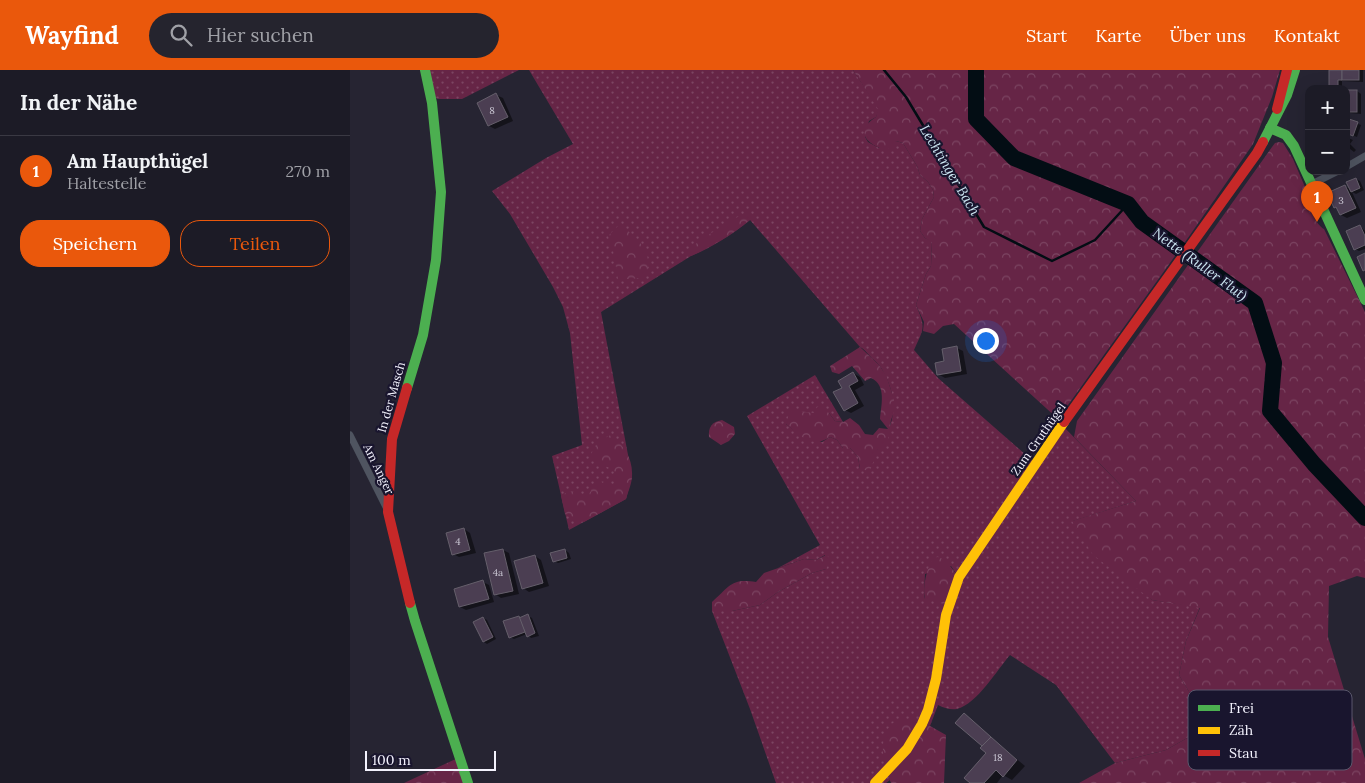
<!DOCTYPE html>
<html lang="de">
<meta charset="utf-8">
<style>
:root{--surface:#1c1b26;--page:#25242e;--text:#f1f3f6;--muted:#a0a1a7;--line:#3a3943;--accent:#ea580c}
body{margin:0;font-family:Lora,serif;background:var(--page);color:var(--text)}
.controls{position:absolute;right:15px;top:15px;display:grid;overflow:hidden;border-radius:10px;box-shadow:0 5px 20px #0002}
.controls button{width:45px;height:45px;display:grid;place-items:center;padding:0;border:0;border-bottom:1px solid var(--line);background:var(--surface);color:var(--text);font:25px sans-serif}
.scale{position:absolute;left:15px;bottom:12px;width:131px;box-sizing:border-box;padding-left:5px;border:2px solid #f3f2fd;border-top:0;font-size:14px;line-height:18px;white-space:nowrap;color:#f3f2fd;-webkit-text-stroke:4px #19152e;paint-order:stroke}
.you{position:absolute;left:635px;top:270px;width:18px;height:18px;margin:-12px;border:4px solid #fff;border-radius:50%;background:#1a73e8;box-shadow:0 0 0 8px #1a73e833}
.badge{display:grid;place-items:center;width:32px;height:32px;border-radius:50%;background:var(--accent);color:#fff;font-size:16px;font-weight:700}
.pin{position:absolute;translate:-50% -41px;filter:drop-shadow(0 1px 2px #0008)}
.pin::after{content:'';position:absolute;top:26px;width:18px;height:15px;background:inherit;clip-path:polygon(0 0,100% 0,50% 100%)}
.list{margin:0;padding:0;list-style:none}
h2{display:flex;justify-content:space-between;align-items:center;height:65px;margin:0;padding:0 20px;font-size:21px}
h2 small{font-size:16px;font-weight:400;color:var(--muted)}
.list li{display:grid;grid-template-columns:32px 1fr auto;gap:15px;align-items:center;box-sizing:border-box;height:70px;padding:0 20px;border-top:1px solid var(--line)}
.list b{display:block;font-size:19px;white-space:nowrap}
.list p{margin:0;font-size:16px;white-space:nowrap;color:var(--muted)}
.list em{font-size:16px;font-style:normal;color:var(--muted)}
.actions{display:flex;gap:10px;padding:15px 20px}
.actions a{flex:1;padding:11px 0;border:1px solid var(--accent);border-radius:20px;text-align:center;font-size:18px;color:var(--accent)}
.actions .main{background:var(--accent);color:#fff}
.icon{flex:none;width:28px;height:28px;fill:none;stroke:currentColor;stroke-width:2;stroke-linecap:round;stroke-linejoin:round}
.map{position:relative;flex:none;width:1015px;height:713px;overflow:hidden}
header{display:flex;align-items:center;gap:30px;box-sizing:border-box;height:70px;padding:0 25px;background:var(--accent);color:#fff}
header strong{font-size:24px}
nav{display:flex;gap:28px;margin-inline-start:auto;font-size:18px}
.search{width:350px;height:45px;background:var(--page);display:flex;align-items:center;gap:12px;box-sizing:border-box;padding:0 18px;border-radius:28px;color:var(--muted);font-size:19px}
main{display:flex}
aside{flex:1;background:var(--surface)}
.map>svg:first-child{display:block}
.grass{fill:url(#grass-dots);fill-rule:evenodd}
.forest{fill:url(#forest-crowns)}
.shadow{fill:#0007}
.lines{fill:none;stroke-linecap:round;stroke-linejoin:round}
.stream{stroke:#030d14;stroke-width:2.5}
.river{stroke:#030d14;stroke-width:16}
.building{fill:#4b3e52;stroke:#655f6b}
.street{stroke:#4f5460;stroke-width:7}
.fast{stroke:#4caf50;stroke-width:10}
.slow{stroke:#ffc107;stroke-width:10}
.jam{stroke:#c62828;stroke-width:10}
.labels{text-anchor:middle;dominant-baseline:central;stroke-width:4.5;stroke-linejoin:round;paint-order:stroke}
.number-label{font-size:10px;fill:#c9c5d2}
.street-label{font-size:12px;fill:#f3f2fd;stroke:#19152e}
.water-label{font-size:14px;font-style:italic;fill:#cce6f2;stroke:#19152e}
.key{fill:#19152e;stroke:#5a576c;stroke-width:1}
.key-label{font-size:14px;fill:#f3f2fd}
</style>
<header>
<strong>Wayfind</strong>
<div class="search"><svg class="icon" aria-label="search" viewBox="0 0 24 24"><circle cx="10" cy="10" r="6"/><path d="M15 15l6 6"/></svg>Hier suchen</div>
<nav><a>Start</a><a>Karte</a><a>Über uns</a><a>Kontakt</a></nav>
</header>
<main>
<aside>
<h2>In der Nähe<small></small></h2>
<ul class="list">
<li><span class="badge">1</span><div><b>Am Haupthügel</b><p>Haltestelle</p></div><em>270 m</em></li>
</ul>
<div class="actions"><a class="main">Speichern</a><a>Teilen</a></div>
</aside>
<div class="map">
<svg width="1015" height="713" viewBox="0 0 1015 713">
<defs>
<pattern id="grass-dots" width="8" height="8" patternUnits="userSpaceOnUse" patternTransform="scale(1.25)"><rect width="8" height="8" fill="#662546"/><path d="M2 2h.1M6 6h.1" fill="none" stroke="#7c4562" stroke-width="1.8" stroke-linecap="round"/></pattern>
<pattern id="forest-crowns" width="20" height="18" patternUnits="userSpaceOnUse" patternTransform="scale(1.25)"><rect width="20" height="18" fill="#662546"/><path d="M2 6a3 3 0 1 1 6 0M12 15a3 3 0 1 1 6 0" fill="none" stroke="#7c4562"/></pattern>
</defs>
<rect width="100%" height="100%" fill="#262432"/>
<g class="grass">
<path d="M75 0H169L112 29H89L81 27Z"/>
<path d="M179 0H503L529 39 526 47 519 51 515 67 518 72 529 78 546 71 553 73 567 96 570 105 578 112 583 120 584 127 572 149 570 161 575 168 582 171 581 196 576 204 566 235C576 258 574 258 564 280L588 308 685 393 713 356 786 431 723 451 802 530 850 537 836 571 829 605 844 630 846 663 816 680 765 693 706 615 660 585C647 600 627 634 607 639 600 640 594 638 588 635L580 656 573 652 537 701 540 710 536 713H426L400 639 362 541H382L410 535 428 522 462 503 476 499 475 485 466 490 454 489 428 498 470 475 397 346 465 305 493 352 485 351 479 343H455L436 354 445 361 472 372 480 367 487 370 493 378H500L508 387 510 399C533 377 551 349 540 317 536 306 533 298 524 290 519 286 516 280 510 277L400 150C383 164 361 178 341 186L251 242 282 406 276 429 219 460 202 386 232 375 220 263 213 237 203 217 160 144 142 121 196 88 223 74ZM601 496 609 508 575 529 574 525 575 504Z"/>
</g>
<g class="forest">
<path d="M503 0H930L922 27 903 74 840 165 708 349 604 254 593 256 584 264 573 261 574 252 566 235 576 204 581 196 582 172 575 168 570 161 572 149 584 127 583 120 578 112 570 105 567 96 553 73 546 71 543 77 535 80C516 74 504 61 526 47L528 39Z"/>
<path d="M929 72 933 73 943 89 958 124C956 133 966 155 974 159L1015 242V508L1007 506 979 516 978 567 1015 689V713H729L765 693 816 680 846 663 844 630 829 605 836 571 850 538 802 530 743 485 722 451 786 431 724 367 727 351 922 77 925 73Z"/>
<path d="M391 145 399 146 400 150C383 164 361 177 341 186V178L353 168Z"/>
<path d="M270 154C288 170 304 180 296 207L281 209H268L263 180 258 166Z"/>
<path d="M510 277 529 295 536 305 544 329V342L541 350 538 370 535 376 528 379 520 401 510 399 508 387 500 378H493L487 370 480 367C461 379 451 366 436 354L438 347 442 340 464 343 468 336 479 343 485 351 493 352 500 348 509 355 515 364 523 365 529 358 538 359 530 349C531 336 537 315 521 308L515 311 502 296 489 304 482 302 480 296Z"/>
<path d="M372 350 384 357 385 364 379 371 371 375 359 367C358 357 362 352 372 350Z"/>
<path d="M261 365C274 375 283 389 282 406 282 413 278 422 276 429L234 452 223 448 215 444 211 426C221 418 226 422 237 426L241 421 240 416C250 410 255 412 264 415V400L248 393 241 386C244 374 250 370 261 365Z"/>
<path d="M476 485 481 489 476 499 462 503 428 522 410 535 382 541H362V532C380 516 381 508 406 512L414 503 454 489 466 490Z"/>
<path d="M588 487C598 490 603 500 609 508L598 535 575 529C572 517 577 498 583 488Z"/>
<path d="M552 649 573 652 596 665 594 713H541C534 697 527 670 541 655 543 652 548 651 552 649Z"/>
<path d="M110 687 118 713H54Z"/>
</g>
<g class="shadow">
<path d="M994 0H1013V12L992 11V19H982Z"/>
<path d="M996 21H1007L1011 24V44L1000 43 996 41Z"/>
<path d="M146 25 153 28 163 51 145 59 139 56Z"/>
<path d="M996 49 1011 55 1007 67 996 63Z"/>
<path d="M996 67 1003 70 1000 74 1006 80 1004 82 996 76Z"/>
<path d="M1006 109 1010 111 1014 120 1006 124 1002 122 1011 142 997 148 991 145 989 140 985 137 995 116 1001 120Z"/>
<path d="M1010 156 1015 161V179L1009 181 1005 179Z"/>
<path d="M607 278 613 281 617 304 595 308 588 304Z"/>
<path d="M503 303 510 307 514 315 505 320 514 336 501 343 495 340 493 318Z"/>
<path d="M114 459 120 463 126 483 109 487 103 484Z"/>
<path d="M153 480 159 483 169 524 151 528 145 524Z"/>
<path d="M215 480 219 483 221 489 208 493 204 491Z"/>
<path d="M185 486 191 490 199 516 179 522 173 518Z"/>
<path d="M133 512 139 515 144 532 116 540 110 537Z"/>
<path d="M178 546 182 548 189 566 181 568 177 564 164 569 160 567 168 547 171 549Z"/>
<path d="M133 548 137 550 146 569 137 574 134 572Z"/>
<path d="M614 645 675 696 662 710 653 705 647 713H622L638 683Z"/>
</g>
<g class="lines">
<path class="stream" d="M534 0 556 27 634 157 702 191 745 170 778 134"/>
<path class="river" d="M626 0V49L664 88 778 134 792 152 905 233 924 293 920 341 964 394 1015 448"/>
</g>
<g class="building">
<path d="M979 0H992V10H988V19H979Z"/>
<rect x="992" y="0" width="17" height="10"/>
<rect x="996" y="20" width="11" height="22"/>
<path d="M146 23 158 47 138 56 127 33Z"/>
<path d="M996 48 1008 52 1003 66 996 63Z"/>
<path d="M1006 108 1010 118 1001 122 996 112Z"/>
<path d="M995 115 1006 138 990 145 986 137 984 138 977 123Z"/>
<path d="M1010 155 1015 166V175L1004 180 996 161Z"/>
<path d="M1015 183V200L1013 201 1007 187Z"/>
<path d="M607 276 611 301 587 305 585 293 594 291 592 279Z"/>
<path d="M503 302 508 311 499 316 508 333 494 341 483 322 492 318 488 311Z"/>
<path d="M114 458 120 480 102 485 96 463Z"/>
<path d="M153 479 163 521 144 525 134 483Z"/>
<path d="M215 479 217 488 203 492 200 483Z"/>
<path d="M185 485 193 513 172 519 164 491Z"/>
<path d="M133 510 139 529 109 537 104 519Z"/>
<path d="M178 544 185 563 177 567 169 548Z"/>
<path d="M169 546 175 562 159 568 153 551Z"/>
<path d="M133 547 143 567 133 572 123 552Z"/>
<path d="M614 643 641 667 632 676 605 653Z"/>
<path d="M641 667 667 690 653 707 646 700 634 713H620L614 708 636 683 630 678Z"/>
</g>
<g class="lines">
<g class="street">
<path d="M996 97 1015 86"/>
<path d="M962 114 988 101"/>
<path d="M0 365 38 441"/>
</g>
<g class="fast">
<path d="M920 58 936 65 944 76 1015 230"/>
<path d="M913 72 937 25 945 0"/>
<path d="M57 318 73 265 86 190 91 122 82 33 75 0"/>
<path d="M60 533 65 551 118 713"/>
</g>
<path class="slow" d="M525 713 557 679 572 654 578 640 586 609 596 545 609 507 714 352"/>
<g class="jam">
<path d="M927 39 937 0"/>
<path d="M57 318 42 369 38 442 60 533"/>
<path d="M714 352 907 83 913 72"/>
</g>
</g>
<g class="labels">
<g class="number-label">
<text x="142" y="40">8</text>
<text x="991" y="130">3</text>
<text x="108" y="471">4</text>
<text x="148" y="502">4a</text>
<text x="648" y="687">18</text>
</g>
<g class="street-label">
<text transform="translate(41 327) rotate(-74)">In der Masch</text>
<text transform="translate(688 369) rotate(-55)">Zum Gruthügel</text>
<text transform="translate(29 399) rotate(64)">Am Anger</text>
</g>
<g class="water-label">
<text transform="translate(600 100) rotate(59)">Lechtinger Bach</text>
<text transform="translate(850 194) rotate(36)">Nette (Ruller Flut)</text>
</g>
</g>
<rect x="838" y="620" width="164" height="80" rx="8" class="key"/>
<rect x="848" y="635" width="22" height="6" fill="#4caf50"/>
<rect x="848" y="657" width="22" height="7" fill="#ffc107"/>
<rect x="848" y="680" width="22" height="6" fill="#c62828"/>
<g class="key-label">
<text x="879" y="643">Frei</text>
<text x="879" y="665">Zäh</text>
<text x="879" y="688">Stau</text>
</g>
</svg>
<div class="controls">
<button>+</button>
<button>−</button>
</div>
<div class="scale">100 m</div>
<div class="you"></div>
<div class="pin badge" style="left:967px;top:152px">1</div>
</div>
</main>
